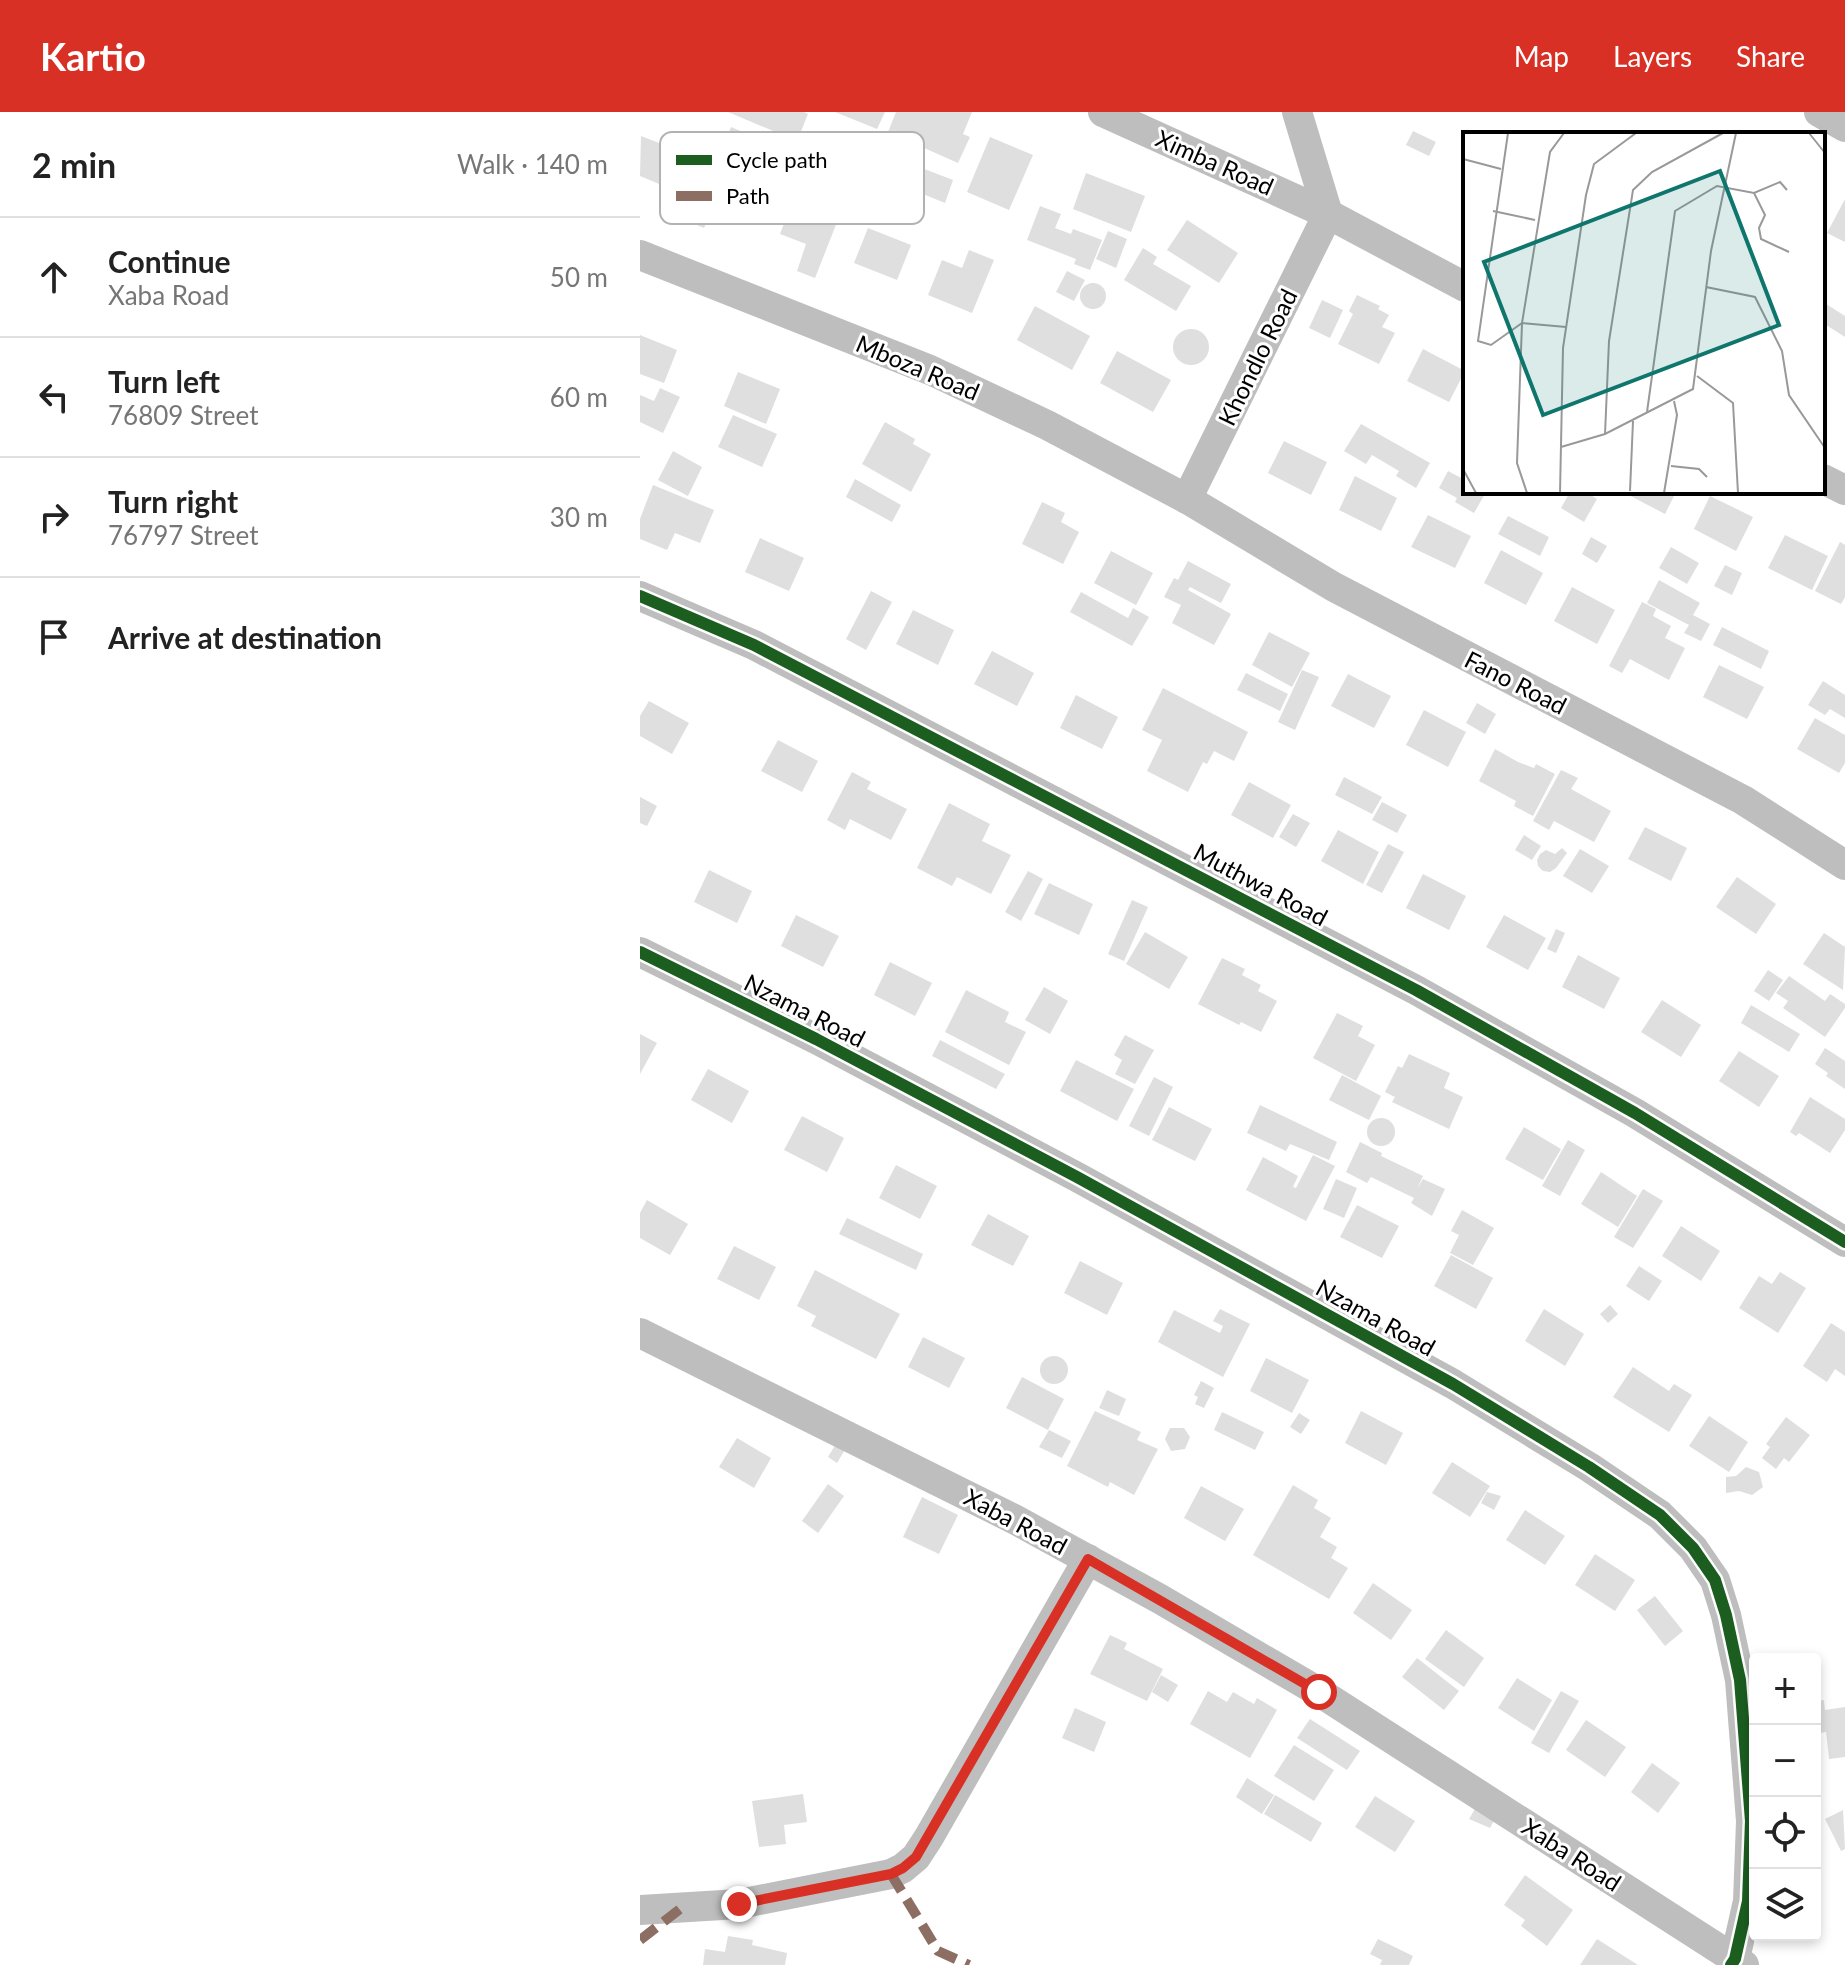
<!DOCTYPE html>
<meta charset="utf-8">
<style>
:root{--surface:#fff;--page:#f6f6f6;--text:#222;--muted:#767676;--line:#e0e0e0;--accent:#d93025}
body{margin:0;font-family:Lato,sans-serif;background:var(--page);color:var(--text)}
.controls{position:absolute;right:24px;bottom:24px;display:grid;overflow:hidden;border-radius:8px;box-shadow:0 4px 12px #0003}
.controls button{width:72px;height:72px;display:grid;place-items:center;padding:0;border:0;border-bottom:2px solid var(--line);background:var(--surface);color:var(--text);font:40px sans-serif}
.stop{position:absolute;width:24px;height:24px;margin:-18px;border:6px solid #d93025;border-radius:50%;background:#fff}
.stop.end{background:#d93025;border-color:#fff;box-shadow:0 2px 8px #0008}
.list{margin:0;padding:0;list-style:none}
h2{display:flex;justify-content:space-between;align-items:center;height:104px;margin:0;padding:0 32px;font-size:34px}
h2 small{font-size:26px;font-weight:400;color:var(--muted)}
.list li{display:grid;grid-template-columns:52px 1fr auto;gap:24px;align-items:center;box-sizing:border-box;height:120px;padding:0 32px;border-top:2px solid var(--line)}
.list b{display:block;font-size:30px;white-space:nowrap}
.list p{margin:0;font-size:26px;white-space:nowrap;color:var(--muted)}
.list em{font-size:26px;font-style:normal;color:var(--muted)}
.icon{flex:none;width:44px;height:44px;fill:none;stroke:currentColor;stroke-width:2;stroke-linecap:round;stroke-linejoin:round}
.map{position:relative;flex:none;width:1205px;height:1853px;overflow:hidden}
header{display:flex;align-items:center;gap:48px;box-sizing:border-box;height:112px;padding:0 40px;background:var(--accent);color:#fff}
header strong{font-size:38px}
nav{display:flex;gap:44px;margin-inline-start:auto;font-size:28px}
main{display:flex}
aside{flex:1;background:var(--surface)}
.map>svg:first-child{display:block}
.building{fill:#dfdfdf}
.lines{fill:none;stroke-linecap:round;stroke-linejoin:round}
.street{stroke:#bebebe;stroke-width:30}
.quiet{stroke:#8d6e63;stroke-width:10;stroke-dasharray:20 10;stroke-linecap:butt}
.cycleway-casing{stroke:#fff;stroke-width:17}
.cycleway{stroke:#1b5e20;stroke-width:12}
.route{stroke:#d93025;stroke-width:10}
.labels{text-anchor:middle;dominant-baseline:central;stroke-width:6;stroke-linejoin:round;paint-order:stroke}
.street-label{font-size:24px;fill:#000;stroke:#fff}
.inset-road{fill:none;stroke:#999;stroke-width:2}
.view{fill:#0f766e;fill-opacity:0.15;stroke:#0f766e;stroke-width:4}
.inset-edge{fill:none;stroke:#000;stroke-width:4}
.key{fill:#fff;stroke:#b2b2b2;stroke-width:2}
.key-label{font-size:22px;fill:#000}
</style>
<header>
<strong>Kartio</strong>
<nav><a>Map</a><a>Layers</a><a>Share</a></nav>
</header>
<main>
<aside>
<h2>2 min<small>Walk · 140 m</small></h2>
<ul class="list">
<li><svg class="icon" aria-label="ahead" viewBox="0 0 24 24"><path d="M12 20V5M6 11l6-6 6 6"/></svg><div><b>Continue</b><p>Xaba Road</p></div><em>50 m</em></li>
<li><svg class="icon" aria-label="left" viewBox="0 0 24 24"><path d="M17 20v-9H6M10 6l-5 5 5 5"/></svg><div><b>Turn left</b><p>76809 Street</p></div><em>60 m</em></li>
<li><svg class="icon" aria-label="right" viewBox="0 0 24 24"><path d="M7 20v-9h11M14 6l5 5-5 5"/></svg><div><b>Turn right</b><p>76797 Street</p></div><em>30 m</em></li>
<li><svg class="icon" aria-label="arrive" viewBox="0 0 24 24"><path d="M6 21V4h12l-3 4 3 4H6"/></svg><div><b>Arrive at destination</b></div></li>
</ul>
</aside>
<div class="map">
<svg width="1205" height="1853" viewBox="0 0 1205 1853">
<rect width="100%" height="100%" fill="#fff"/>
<g class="building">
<path d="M88 0H164L168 2 157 29Z"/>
<path d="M195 0H245L237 17Z"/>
<path d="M256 0H332L323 22 330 25 318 51 248 20Z"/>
<path d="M91 15 134 33 125 54 103 45 96 60 76 52Z"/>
<path d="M773 19 796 30 789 44 766 33Z"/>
<path d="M1 24 45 41 31 77 0 64Z"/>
<path d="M350 25 393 43 369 98 327 80Z"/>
<path d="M248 32 265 38 261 48 313 68 305 91 236 63Z"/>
<path d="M66 49 128 75 112 112 92 103 89 110 70 102 64 116 43 107Z"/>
<path d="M446 61 505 84 491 120 433 97Z"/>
<path d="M1205 87V130L1187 121Z"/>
<path d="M153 88 199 105 175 166 157 159 166 132 140 122Z"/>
<path d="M400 94 421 102 415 116 431 122 433 117 462 128 450 158 434 152 436 147 387 128Z"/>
<path d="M547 108 598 141 579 171 527 138Z"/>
<path d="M228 116 271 133 257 168 214 151Z"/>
<path d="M468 119 487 127 476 156 456 147Z"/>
<path d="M503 136 517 145 513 152 551 174 536 199 484 168Z"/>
<path d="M329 138 354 148 332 201 288 183 302 148 322 156Z"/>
<path d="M427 159 445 168 434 189 416 180Z"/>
<circle cx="453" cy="184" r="13"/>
<path d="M717 183 740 194 738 197 749 203 742 215 755 221 739 252 698 232 713 202 709 199Z"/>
<path d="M682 188 703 198 690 226 669 216Z"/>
<path d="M1183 190 1205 204V225L1183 211Z"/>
<path d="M395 194 450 224 432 258 377 228Z"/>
<circle cx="551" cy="235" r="18"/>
<path d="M0 223 37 238 24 271 0 262Z"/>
<path d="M783 237 825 259 809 290 767 269Z"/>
<path d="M477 239 531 268 513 300 460 271Z"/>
<path d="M98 260 140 277 126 312 84 294Z"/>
<path d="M20 276 40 285 23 321 0 310V283L14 289Z"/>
<path d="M93 303 137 322 122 355 78 335Z"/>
<path d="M245 310 275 327 273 332 291 342 271 380 222 352Z"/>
<path d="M721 312 790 351 776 376 756 364 759 359 732 343 726 352 704 339Z"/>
<path d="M644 329 687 350 671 383 628 361Z"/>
<path d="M33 339 62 355 48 384 18 368Z"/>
<path d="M808 359 825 368V380H846L834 401 815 390 817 386 799 376Z"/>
<path d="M715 364 757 386 741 419 699 398Z"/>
<path d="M215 367 261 393 252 410 206 385Z"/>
<path d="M13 373 74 398 60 431 35 421 27 438 0 427V407Z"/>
<path d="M930 380H946L957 387 944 410 921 396Z"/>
<path d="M983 380H1036L1025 402Z"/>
<path d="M1070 384 1113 405 1096 439 1054 417Z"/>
<path d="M402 390 425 401 421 410 439 420 423 452 382 432Z"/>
<path d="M788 403 831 424 815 456 771 435Z"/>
<path d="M868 404 909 425 900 444 858 422Z"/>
<path d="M1145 423 1188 444 1172 478 1128 456Z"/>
<path d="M951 425 967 434 957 451 942 442Z"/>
<path d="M120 426 164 446 149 479 105 460Z"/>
<path d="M1200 430 1205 433V485L1201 492 1175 479Z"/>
<path d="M1031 435 1059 451 1047 472 1019 456Z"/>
<path d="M861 438 903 461 886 493 844 471Z"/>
<path d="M471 439 513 461 496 493 454 471Z"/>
<path d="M548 449 591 472 581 491 550 475 548 478 591 502 574 533 532 511 541 493 524 485 534 466 538 468Z"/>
<path d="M1085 453 1102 461 1092 483 1074 474Z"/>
<path d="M1019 468 1060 491 1053 503 1070 512 1061 529 1044 521 1049 513 1007 491Z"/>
<path d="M932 475 975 498 957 532 914 509Z"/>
<path d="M231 479 252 490 226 538 206 527Z"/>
<path d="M441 480 488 506 493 496 509 505 492 534 430 500Z"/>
<path d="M1002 490 1016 497 1013 504 1031 514 1025 526 1045 536 1029 568 990 547 982 561 969 554Z"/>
<path d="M273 498 314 518 298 553 256 532Z"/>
<path d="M1082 515 1129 539 1121 557 1073 533Z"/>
<path d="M629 520 670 541 652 575 612 553Z"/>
<path d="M352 539 394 561 377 594 334 572Z"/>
<path d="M1079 553 1124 575 1107 607 1063 585Z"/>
<path d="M662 558 679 565 655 618 638 610Z"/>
<path d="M606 561 648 582 640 599 597 578Z"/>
<path d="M708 562 751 584 734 616 691 594Z"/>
<path d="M1183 569 1205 583V606L1190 597 1185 603 1168 593Z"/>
<path d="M523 576 608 620 594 649 574 639 567 652 563 650 548 680 507 659 522 628 502 618Z"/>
<path d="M436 583 478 605 462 637 420 616Z"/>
<path d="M9 589 49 611 32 642 0 624V604Z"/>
<path d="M837 591 856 602 845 622 826 611Z"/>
<path d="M784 598 826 620 808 655 766 633Z"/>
<path d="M1175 606 1205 623V651L1199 661 1157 637Z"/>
<path d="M138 628 178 649 162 680 121 659Z"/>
<path d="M855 637 878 650 894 656 896 652 915 662 893 704 874 694 876 689 839 669Z"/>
<path d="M921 658 938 666 931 677 971 699 954 730 914 709 909 718 893 709Z"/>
<path d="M212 660 231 670 227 677 267 697 251 728 210 707 205 718 187 708Z"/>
<path d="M704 665 742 685 732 702 695 683Z"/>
<path d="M609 670 651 693 633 726 591 703Z"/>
<path d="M0 685 17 694 7 714 0 711Z"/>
<path d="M742 690 767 703 757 721 732 708Z"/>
<path d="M309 691 350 712 342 729 371 743 351 782 317 765 312 774 277 756Z"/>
<path d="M653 702 670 711 656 735 639 725Z"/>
<path d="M1005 715 1047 736 1031 769 988 747Z"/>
<path d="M698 718 739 740 723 772 681 749Z"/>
<path d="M884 723 901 734 892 748 875 738Z"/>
<path d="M748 732 764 740 742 781 726 773Z"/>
<path d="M922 736 927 741 916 756 910 760 903 759 898 754 897 748 900 742 906 738 915 742Z"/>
<path d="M940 737 969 754 952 781 923 764Z"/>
<path d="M69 758 112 779 97 811 54 790Z"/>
<path d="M388 759 403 767 381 809 365 800Z"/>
<path d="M783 762 826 784 809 818 766 796Z"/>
<path d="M1097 765 1136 792 1116 822 1076 795Z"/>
<path d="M409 771 453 792 439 823 394 802Z"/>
<path d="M492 788 508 795 484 849 468 842Z"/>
<path d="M156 803 199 824 183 855 141 834Z"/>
<path d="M864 803 906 826 888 858 846 835Z"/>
<path d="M916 817 925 821 916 841 907 837Z"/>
<path d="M505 820 548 845 529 877 486 852Z"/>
<path d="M1184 821 1205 835 1203 878 1163 852Z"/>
<path d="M938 843 980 866 964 897 922 875Z"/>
<path d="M582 846 605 857 602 863 621 873 618 879 637 889 621 920 601 910 599 913 558 892Z"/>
<path d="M250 850 292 871 275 904 234 883Z"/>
<path d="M1128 858 1143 868 1129 889 1114 879Z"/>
<path d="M1149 864 1185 889 1190 882 1205 892V896L1185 925 1143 896 1148 889 1136 881Z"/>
<path d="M404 875 428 889 410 922 385 908Z"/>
<path d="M326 878 369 900 365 910 386 920 369 953 305 920Z"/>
<path d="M1022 888 1061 913 1041 945 1001 920Z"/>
<path d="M1111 893 1160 922 1149 940 1101 911Z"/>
<path d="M697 901 723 914 718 924 735 933 716 969 673 946Z"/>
<path d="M0 922 17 931 0 962Z"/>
<path d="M485 923 514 938 495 972 475 962 482 948 474 943Z"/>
<path d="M300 928 365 962 356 977 292 944Z"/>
<path d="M1185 936 1205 949V977L1186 964 1188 961 1175 952Z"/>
<path d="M1099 939 1139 964 1119 995 1079 969Z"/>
<path d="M769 942 810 961 804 976 823 985 809 1017 752 990 755 985 745 980 758 954 762 956Z"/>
<path d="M436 948 494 977 477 1009 420 979Z"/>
<path d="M68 957 109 979 92 1011 51 988Z"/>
<path d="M702 963 741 984 729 1008 689 988Z"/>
<path d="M514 965 533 975 509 1024 489 1014Z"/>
<path d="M1170 985 1205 1007V1018L1190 1041 1159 1021 1156 1024 1150 1020Z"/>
<path d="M620 993 697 1030 689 1048 650 1032 646 1039 607 1021Z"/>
<path d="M529 995 572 1017 555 1049 512 1028Z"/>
<path d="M162 1004 204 1026 187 1060 144 1038Z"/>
<circle cx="741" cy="1020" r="14"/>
<path d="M884 1015 921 1037 903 1068 865 1047Z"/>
<path d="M928 1028 945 1038 920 1084 902 1074Z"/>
<path d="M720 1030 742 1041 741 1044 783 1064 777 1077 783 1067 805 1077 792 1104 771 1091 774 1086 731 1065 727 1071 706 1060Z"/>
<path d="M673 1043 695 1054 666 1109 606 1078 623 1045 658 1064 653 1075 656 1076Z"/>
<path d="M256 1053 297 1074 280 1107 239 1086Z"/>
<path d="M961 1060 997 1084 978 1115 941 1092Z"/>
<path d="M696 1067 717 1076 704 1106 683 1097Z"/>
<path d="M1003 1077 1023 1089 993 1136 974 1125Z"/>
<path d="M7 1088 48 1112 30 1143 0 1126V1101Z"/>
<path d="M717 1093 759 1114 742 1146 700 1125Z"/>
<path d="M822 1098 854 1116 833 1153 810 1141 819 1123 811 1119Z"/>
<path d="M348 1102 389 1124 373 1154 331 1133Z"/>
<path d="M207 1106 283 1142 276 1158 199 1122Z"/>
<path d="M1041 1114 1080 1139 1061 1169 1022 1144Z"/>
<path d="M94 1134 136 1155 119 1188 77 1167Z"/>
<path d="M811 1143 853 1166 836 1197 794 1174Z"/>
<path d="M440 1149 483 1171 467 1203 424 1181Z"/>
<path d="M999 1154 1022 1169 1009 1189 986 1174Z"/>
<path d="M175 1158 260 1202 236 1247 171 1214 176 1204 157 1194Z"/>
<path d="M1140 1160 1166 1176 1138 1221 1099 1196 1119 1164 1132 1172Z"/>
<path d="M970 1193 978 1202 968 1211 960 1202Z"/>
<path d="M580 1197 610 1212 583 1265 518 1230 534 1198 580 1221 583 1214 573 1209Z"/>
<path d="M904 1197 944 1222 925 1254 885 1229Z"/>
<path d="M1191 1211 1205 1220V1264L1195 1257 1187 1270 1163 1254Z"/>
<path d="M283 1225 325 1246 309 1276 268 1255Z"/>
<circle cx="414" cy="1258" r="14"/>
<path d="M626 1246 669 1268 652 1301 610 1279Z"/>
<path d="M993 1255 1029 1279 1034 1272 1052 1283 1029 1320 973 1285Z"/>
<path d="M382 1265 424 1287 408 1318 366 1296Z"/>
<path d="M561 1269 574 1276 564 1296 555 1292 558 1285 554 1283Z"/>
<path d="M467 1278 486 1287 479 1304 459 1296Z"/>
<path d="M455 1299 501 1320 497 1328 518 1337 494 1383 470 1370 468 1375 427 1354Z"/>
<path d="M721 1299 763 1321 746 1353 705 1331Z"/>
<path d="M582 1300 624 1320 615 1338 574 1318Z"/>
<path d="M659 1301 670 1308 661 1322 650 1315Z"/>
<path d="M1069 1304 1108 1330 1089 1360 1049 1334Z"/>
<path d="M1146 1305 1170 1323 1149 1350 1144 1346 1136 1357 1122 1346 1130 1335 1126 1332Z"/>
<path d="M530 1316H544L550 1325 545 1337 531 1339 525 1327Z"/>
<path d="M409 1318 431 1329 422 1346 399 1335Z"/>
<path d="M97 1326 131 1346 114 1376 79 1355Z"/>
<path d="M197 1330 206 1336 197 1351 188 1345Z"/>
<path d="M812 1350 850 1374 830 1405 792 1381Z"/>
<path d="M1106 1355 1119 1360 1123 1375 1112 1383 1099 1379 1086 1381V1365L1096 1364Z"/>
<path d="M188 1372 204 1384 178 1421 162 1409Z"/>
<path d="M653 1373 678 1388 674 1396 691 1406 680 1425 697 1435 691 1446 708 1456 689 1487 613 1443Z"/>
<path d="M561 1374 604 1397 585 1429 544 1406Z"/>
<path d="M847 1380 861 1384 854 1398 841 1391Z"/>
<path d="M282 1385 318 1403 299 1442 263 1425Z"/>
<path d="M885 1398 925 1424 905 1453 866 1428Z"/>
<path d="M955 1442 995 1468 975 1499 935 1473Z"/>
<path d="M733 1471 772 1498 751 1528 713 1501Z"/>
<path d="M1015 1484 1043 1519 1025 1534 997 1498Z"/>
<path d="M806 1518 844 1546 824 1575 785 1547Z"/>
<path d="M470 1523 487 1531 484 1537 523 1557 507 1589 450 1562Z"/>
<path d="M777 1546 819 1579 804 1598 762 1565Z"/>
<path d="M521 1563 538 1573 528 1590 512 1580Z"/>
<path d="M877 1566 912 1588 894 1619 858 1596Z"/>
<path d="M568 1579 587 1590 593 1580 614 1592 617 1586 637 1598 610 1646 550 1612Z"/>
<path d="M921 1579 939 1589 909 1641 891 1631Z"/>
<path d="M1184 1588 1185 1598 1205 1595V1645L1189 1647 1186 1620 1175 1622V1589Z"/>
<path d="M435 1596 466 1610 454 1640 422 1626Z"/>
<path d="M670 1607 720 1639 707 1658 657 1626Z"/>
<path d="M946 1608 986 1635 965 1665 926 1638Z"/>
<path d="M654 1633 694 1658 674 1689 634 1664Z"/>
<path d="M1012 1651 1040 1671 1018 1701 991 1680Z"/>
<path d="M607 1666 634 1683 622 1702 596 1685Z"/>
<path d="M163 1682 167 1710 144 1713 146 1732 119 1735 112 1689Z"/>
<path d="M635 1683 682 1711 671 1730 624 1702Z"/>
<path d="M735 1684 775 1709 755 1740 715 1715Z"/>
<path d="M839 1690 858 1701 850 1716 829 1707Z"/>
<path d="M1203 1698 1205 1737 1201 1739 1185 1707Z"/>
<path d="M885 1763 933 1798 907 1834 881 1814 885 1808 864 1793Z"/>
<path d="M88 1824 113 1828 112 1833 147 1841 145 1853H63L65 1837 85 1840Z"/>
<path d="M738 1827 773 1844 769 1853H740L742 1848 730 1842Z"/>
<path d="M957 1827 998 1853H940Z"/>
</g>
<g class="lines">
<g class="street">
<path d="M463 0 688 102 825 175"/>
<path d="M657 0 688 102"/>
<path d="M1179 0 1205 15"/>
<path d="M0 143 290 258 407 313 547 387 694 475 1103 688 1205 753"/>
<path d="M1183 367 1205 378"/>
<path d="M547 387 688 102"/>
<path d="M0 484 114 533 776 878 995 1001 1205 1130"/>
<path d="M0 840 176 927 437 1065 813 1272 949 1355 1020 1403 1053 1436 1075 1468 1086 1503 1100 1568 1111 1709 1108 1789 1095 1847 1091 1853"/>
<path d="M0 1221 374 1407 520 1487 679 1580 1104 1853"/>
<path d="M0 1798 99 1792 251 1762 263 1756 276 1745 289 1725 448 1447"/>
</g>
<g class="quiet">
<path d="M251 1762 298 1839 329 1853"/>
<path d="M0 1828 40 1797"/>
</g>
<g class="cycleway-casing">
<g id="cycleway">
<path d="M0 484 114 533 776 878 995 1001 1205 1130"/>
<path d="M0 840 176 927 437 1065 813 1272 949 1355 1020 1403 1053 1436 1075 1468 1086 1503 1100 1568 1111 1709 1108 1789 1095 1847 1091 1853"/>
</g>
</g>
<use href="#cycleway" class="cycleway"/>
</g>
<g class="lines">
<path class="route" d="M99 1792 251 1762 263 1756 276 1745 448 1447 679 1580"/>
</g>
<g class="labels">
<g class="street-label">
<text transform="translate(575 50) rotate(24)">Ximba Road</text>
<text transform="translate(617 245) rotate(-64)">Khondlo Road</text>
<text transform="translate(278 255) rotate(23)">Mboza Road</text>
<text transform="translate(876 570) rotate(27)">Fano Road</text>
<text transform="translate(621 772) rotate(28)">Muthwa Road</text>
<text transform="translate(165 898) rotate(27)">Nzama Road</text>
<text transform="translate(736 1205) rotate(29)">Nzama Road</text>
<text transform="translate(376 1409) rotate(28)">Xaba Road</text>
<text transform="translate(932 1742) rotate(33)">Xaba Road</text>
</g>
</g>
<g transform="translate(823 20)">
<rect width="362" height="362" fill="#fff"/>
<path class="inset-road" d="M45 1 15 209 28 213 59 191M346 1 362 21M0 27 38 37M291 61 302 83 296 96 298 107 326 120M30 79 72 88M243 155 292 165 319 219 326 263 362 316M59 191 103 195M234 244 270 271 275 361M184 280 212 79 254 54 291 61 317 50 324 58M142 302 146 209 170 58 189 40 260 1M98 315 142 302 230 257 248 119 273 1M208 334 236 337 244 345M0 337 13 361M167 359 170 289M64 361 54 331 59 191 87 20 101 1M97 361 100 216 123 63 131 32 173 1M201 361 214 283 211 269"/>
<path class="view" d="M257 39 316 193 80 283 21 130Z"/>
<rect width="362" height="362" class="inset-edge"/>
</g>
<rect x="20" y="20" width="264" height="92" rx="12" class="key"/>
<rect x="36" y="43" width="36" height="10" fill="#1b5e20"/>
<rect x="36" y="79" width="36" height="10" fill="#8d6e63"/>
<g class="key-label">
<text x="86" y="56">Cycle path</text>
<text x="86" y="92">Path</text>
</g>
</svg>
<div class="controls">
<button>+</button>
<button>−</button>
<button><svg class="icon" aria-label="locate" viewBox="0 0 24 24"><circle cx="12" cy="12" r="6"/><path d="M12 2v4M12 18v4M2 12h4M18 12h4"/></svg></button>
<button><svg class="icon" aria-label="layers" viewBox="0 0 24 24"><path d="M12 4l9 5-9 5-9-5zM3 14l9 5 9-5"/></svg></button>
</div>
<div class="stop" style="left:679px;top:1580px"></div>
<div class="stop end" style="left:99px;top:1792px"></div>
</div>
</main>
